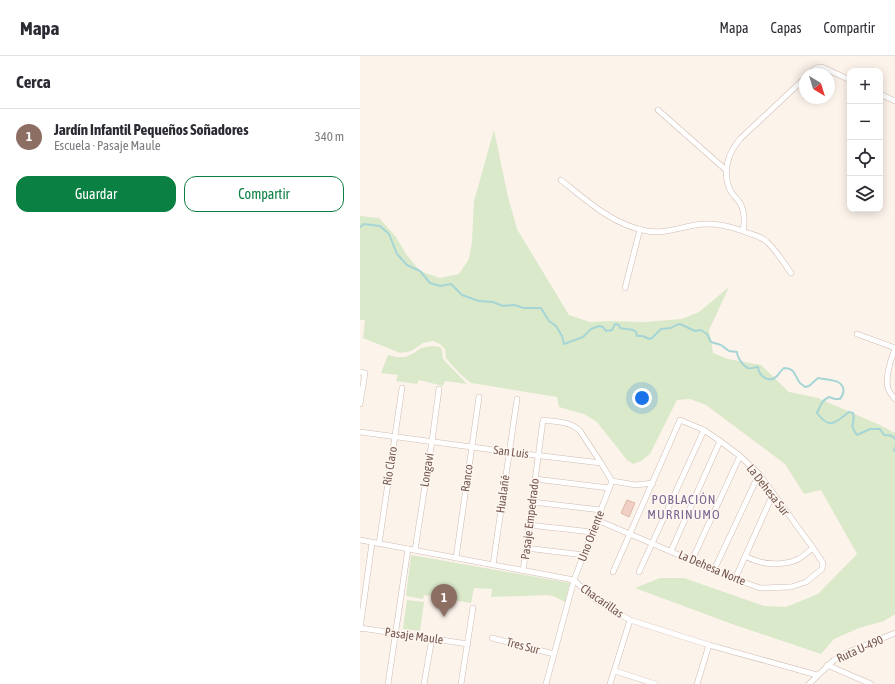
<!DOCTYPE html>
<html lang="es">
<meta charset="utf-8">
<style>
:root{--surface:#fff;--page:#f2f2f3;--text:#2b2b33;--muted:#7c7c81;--line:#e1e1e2;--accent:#0b8043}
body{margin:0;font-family:"Asap Condensed",sans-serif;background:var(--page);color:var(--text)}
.controls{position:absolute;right:12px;top:12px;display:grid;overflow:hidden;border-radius:8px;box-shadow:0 2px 10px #0003}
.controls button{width:36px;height:36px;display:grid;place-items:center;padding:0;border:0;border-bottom:1px solid var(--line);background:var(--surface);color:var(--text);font:20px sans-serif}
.compass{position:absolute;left:439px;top:12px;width:36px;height:36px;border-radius:50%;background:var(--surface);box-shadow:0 2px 10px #0003;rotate:142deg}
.you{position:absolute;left:282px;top:342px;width:14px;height:14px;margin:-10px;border:3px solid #fff;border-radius:50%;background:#1a73e8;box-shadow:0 0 0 6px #1a73e833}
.badge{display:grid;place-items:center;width:26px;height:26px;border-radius:50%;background:var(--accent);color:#fff;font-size:13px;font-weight:700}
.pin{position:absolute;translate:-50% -33px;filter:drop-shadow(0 1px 2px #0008)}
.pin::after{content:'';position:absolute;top:21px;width:14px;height:12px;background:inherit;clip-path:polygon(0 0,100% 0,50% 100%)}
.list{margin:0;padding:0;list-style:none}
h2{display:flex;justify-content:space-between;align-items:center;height:52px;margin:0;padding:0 16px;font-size:17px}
h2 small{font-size:13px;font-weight:400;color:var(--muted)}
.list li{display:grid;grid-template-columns:26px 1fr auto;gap:12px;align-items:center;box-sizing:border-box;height:56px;padding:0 16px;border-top:1px solid var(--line)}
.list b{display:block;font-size:15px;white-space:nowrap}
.list p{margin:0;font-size:13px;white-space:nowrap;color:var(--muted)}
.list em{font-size:13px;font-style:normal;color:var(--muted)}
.actions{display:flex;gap:8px;padding:12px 16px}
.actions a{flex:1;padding:9px 0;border:1px solid var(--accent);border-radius:12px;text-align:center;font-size:14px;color:var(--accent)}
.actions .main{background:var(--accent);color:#fff}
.icon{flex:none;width:22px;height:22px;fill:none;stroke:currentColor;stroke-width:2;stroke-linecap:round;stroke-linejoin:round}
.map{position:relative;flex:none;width:535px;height:628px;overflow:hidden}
header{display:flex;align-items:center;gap:24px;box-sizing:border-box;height:56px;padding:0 20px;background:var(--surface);border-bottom:1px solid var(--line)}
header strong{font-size:19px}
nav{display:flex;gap:22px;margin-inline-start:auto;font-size:14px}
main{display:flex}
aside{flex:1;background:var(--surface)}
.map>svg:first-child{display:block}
.green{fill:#dae9c9}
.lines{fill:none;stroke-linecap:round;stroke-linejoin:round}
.stream{stroke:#a6d5d6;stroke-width:2}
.building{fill:#f0d0c4;stroke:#e1b4a5}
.minor-casing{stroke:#d0bcb3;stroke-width:6}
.minor{stroke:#fff;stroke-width:5}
.labels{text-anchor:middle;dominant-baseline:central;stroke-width:3;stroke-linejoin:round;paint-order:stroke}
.street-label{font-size:12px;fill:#76584f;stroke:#fef7f1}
.neighbourhood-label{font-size:13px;letter-spacing:1px;fill:#7d6691;stroke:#fef7f1}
</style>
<header>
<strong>Mapa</strong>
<nav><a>Mapa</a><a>Capas</a><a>Compartir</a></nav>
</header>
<main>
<aside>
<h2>Cerca<small></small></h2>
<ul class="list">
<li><span class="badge" style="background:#8d6e63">1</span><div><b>Jardín Infantil Pequeños Soñadores</b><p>Escuela · Pasaje Maule</p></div><em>340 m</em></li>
</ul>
<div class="actions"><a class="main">Guardar</a><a>Compartir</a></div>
</aside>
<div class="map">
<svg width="535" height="628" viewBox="0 0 535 628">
<rect width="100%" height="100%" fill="#fcf3eb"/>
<g class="green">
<path d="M134 74 148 141 157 173 209 259 230 266 249 265 284 266 322 263 339 256 369 231 349 274 353 297 368 303 401 309 429 336 458 342 520 369 535 377V558L524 565 499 572 474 583 461 598 372 568 275 532 300 522H324L404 550 426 551 458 538 497 498 461 434 444 438 425 408 346 349 330 343 317 344 290 398 281 405 273 408 267 404 237 366 224 358 199 351 197 341 111 327 100 318 86 302 85 293 80 288 73 285 63 287 51 295 40 297 3 282 5 264H0V160L19 162 36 181 46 198 60 215 80 222 99 218 109 203 112 186 114 145Z"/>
<path d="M72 290 80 291 82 294 83 303 107 328 85 325 83 330 59 324 57 328 36 325 38 319 21 317 28 299 37 301H46L54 297 61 292Z"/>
<path d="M51 499 210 527 205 546 193 540 187 539 131 541 132 533 114 532 111 547 64 539 63 543 46 540Z"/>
<path d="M47 544 64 546 60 575 43 573Z"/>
</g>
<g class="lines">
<g class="stream">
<path d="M0 171 4 168 20 170 29 178 37 198 47 209 60 215 70 227 80 230 91 228 102 239 119 245 133 246 143 250 154 249 164 252H181L189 265 196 270 202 280 204 288 223 281 231 273 239 270 243 271 246 275 252 274 255 268 259 269 260 272 273 274 276 276 277 280H283L289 283 292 282 301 273 311 272 316 269 320 268 335 275 341 274 347 278 351 286 361 289 369 295 377 296C377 301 383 310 388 312 391 313 395 311 398 311 399 320 409 328 417 320 420 317 421 314 424 312 435 312 434 319 440 327 440 327 444 330 445 331L449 330 458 322C463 323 475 324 478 326 485 330 485 337 480 343H475L469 341C462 344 460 350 457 357 470 374 475 367 489 356L493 357C496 368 488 367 497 379L510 373H520L524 379C529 379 532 379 535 383"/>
<path d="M535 392 534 394 535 395"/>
</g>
</g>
<path class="building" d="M267 444 275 447 269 461 261 457Z"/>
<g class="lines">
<g class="minor-casing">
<g id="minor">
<path d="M449 18 456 12 462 11 490 24"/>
<path d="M520 38 535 45"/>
<path d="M298 54 366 114"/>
<path d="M201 124C227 145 253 169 287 175 302 178 319 172 335 169 354 166 370 170 388 177 395 179 402 181 407 186 416 194 424 207 431 217"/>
<path d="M383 175C385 165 385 156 380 147 377 143 373 139 370 134 362 116 368 96 381 82L445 22"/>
<path d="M265 232 280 173"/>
<path d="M497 278 535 292"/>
<path d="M535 293C531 302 525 322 528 332 529 336 532 339 535 343"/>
<path d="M0 316 5 317 0 348"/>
<path d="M0 376 149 396 241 407 252 425 276 429 293 427"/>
<path d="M175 423 249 432"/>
<path d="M172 446 241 454"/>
<path d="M237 464 375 523 400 532 431 531 446 526 462 513 463 507 453 492 399 418 380 400 360 385 344 374 320 364 253 516"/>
<path d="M169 469 232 476"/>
<path d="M0 484 214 524 232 541 242 548 270 564 349 589 457 619"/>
<path d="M19 488 42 332"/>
<path d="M166 492 224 499"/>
<path d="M55 494 72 385 79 333"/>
<path d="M311 495 360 385"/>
<path d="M385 500C389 502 393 504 397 505 408 509 430 509 440 502 445 499 449 495 453 492"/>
<path d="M96 502 119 341"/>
<path d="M332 504 380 400"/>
<path d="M133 509 157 343"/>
<path d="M354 514 399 418"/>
<path d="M163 515 183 364C196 366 210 365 220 375L241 407"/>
<path d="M279 516 344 374"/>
<path d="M375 523 413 438"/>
<path d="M0 572 108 588"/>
<path d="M0 573 12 487"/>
<path d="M132 582 194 598"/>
<path d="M467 609 511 628"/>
<path d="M255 615 295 628"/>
<path d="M28 628 48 493"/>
<path d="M64 628 72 582"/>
<path d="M101 628 113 552"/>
<path d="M186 628 214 524 252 425"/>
<path d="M250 628 270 564"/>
<path d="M337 628 349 589"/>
<path d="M449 628 474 604 486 597 535 577"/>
</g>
</g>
<use href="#minor" class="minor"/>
</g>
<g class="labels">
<g class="street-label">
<text transform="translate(151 396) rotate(7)">San Luis</text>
<text transform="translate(30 410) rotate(-81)">Río Claro</text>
<text transform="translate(67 414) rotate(-81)">Longaví</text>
<text transform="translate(107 422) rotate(-82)">Ranco</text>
<text transform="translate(408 434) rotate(52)">La Dehesa Sur</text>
<text transform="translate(143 438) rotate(-82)">Hualañé</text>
<text transform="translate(170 463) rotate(-83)">Pasaje Empedrado</text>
<text transform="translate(231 480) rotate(-69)">Uno Oriente</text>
<text transform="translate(352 512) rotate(23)">La Dehesa Norte</text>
<text transform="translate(242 545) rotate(35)">Chacarillas</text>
<text transform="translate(54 580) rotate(8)">Pasaje Maule</text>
<text transform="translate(163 590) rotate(15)">Tres Sur</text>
<text transform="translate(500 593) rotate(-24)">Ruta U-490</text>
</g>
<g class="neighbourhood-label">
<text x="324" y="443">POBLACIÓN<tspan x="324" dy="15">MURRINUMO</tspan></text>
</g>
</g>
</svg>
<div class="controls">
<button>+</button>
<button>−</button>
<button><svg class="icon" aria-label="locate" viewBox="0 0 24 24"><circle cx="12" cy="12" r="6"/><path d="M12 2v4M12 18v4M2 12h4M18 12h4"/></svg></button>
<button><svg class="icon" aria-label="layers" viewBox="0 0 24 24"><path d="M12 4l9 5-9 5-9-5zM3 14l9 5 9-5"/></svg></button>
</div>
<svg class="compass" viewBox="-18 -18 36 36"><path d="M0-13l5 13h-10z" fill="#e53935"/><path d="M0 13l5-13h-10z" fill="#7c7c81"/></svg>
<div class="you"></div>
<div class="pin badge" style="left:84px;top:561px;background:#8d6e63">1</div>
</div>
</main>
